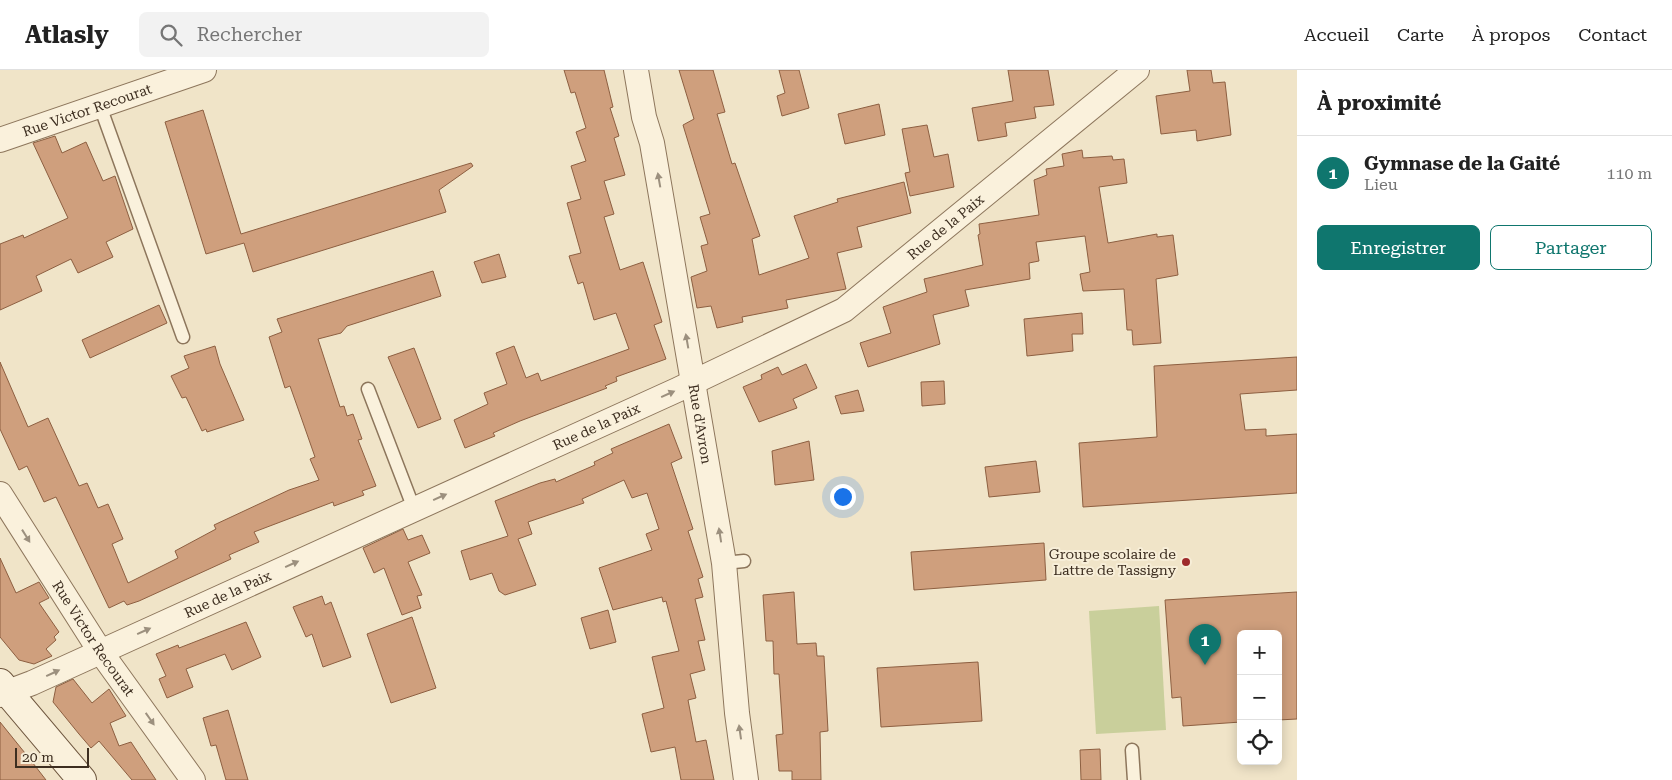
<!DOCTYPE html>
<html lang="fr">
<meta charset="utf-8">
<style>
:root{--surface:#fff;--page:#f2f2f2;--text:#222;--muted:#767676;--line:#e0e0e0;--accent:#0f766e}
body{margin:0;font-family:"Roboto Serif",serif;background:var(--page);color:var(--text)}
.controls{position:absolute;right:15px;bottom:15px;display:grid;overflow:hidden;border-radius:8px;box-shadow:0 2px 12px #0003}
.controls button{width:45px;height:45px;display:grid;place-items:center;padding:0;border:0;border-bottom:1px solid var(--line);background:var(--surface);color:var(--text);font:25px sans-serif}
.scale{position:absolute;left:15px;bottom:12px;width:74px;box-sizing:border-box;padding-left:5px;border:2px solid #3d2e20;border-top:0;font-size:14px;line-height:18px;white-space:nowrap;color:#3d2e20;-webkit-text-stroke:4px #f7eed8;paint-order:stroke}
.you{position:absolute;left:842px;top:426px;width:18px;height:18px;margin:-12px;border:4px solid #fff;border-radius:50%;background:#1a73e8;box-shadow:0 0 0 8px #1a73e833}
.badge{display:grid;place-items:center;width:32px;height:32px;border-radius:50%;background:var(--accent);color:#fff;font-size:16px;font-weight:700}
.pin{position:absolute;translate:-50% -41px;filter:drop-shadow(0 1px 2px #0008)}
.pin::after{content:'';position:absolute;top:26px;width:18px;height:15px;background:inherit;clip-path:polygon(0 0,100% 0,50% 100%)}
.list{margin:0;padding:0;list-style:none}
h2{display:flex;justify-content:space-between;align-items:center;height:65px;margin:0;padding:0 20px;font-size:21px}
h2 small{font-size:16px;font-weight:400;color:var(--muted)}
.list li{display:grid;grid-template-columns:32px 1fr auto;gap:15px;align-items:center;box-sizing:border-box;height:75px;padding:0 20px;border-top:1px solid var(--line)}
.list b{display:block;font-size:19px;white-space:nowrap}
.list p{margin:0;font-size:16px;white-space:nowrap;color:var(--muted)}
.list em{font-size:16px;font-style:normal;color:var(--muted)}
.actions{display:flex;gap:10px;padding:15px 20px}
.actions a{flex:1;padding:11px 0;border:1px solid var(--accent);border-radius:8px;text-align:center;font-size:18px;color:var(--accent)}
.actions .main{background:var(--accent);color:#fff}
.icon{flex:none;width:28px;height:28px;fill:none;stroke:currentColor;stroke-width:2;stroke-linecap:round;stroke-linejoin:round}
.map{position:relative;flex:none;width:1297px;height:710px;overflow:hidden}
header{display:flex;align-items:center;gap:30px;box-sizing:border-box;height:70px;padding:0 25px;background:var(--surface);border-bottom:1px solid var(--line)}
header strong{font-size:24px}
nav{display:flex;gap:28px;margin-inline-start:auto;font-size:18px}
.search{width:350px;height:45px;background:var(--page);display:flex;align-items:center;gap:12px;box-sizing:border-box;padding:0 18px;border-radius:8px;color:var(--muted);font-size:19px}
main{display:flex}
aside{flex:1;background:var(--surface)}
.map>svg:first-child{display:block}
.green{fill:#c9cf9b}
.building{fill:#cf9f7d;stroke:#8d5f41}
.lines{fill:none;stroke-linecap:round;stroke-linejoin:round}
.lane-casing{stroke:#8d765c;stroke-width:15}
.street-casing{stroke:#8d765c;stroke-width:26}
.secondary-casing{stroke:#6f573f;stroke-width:30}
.lane{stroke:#faf1dc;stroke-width:12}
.street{stroke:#faf1dc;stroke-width:24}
.secondary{stroke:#faf1dc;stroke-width:28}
.oneway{fill:#9c907e}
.poi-dot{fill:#9e2a2b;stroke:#f7eed8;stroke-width:2}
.labels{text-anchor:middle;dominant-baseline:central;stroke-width:4;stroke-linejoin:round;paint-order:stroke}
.street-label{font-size:14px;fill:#3d2e20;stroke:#f7eed8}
.poi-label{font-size:14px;fill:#3d2e20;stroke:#f7eed8;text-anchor:end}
</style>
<header>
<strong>Atlasly</strong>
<div class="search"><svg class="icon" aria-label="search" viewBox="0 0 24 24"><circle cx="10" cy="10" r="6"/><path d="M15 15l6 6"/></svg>Rechercher</div>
<nav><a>Accueil</a><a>Carte</a><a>À propos</a><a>Contact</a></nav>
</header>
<main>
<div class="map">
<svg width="1297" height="710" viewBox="0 0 1297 710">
<rect width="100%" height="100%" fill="#f0e4c8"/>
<path class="green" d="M1159 536 1166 660 1096 664 1089 541Z"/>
<g class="building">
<path d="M564 0H604L613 37 610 38 619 66 614 68 625 105 604 111 614 144 604 147 620 200 643 192 662 252 654 255 666 289 616 307 617 311 605 316 607 318 520 351 493 363 495 366 465 378 454 350 488 334 484 323 507 314 496 283 514 276 526 308 538 303 541 311 629 279 616 243 594 250 583 212 578 214 569 186 581 183 567 133 581 129 571 96 586 91 576 62 586 58 575 22 571 23Z"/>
<path d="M679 0H713L725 42 717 44 732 94 735 93 760 166 752 169 759 205 809 188 794 146 838 132 837 129 904 112 911 143 857 157 862 177 837 183 846 219 786 230 788 238 742 247 743 252 717 258 711 236 697 238 691 207 707 201 701 176 708 174 700 147 710 144 683 55 694 49Z"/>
<path d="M779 0H799L809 38 782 46 777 26 785 23Z"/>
<path d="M1008 0H1048L1054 35 1034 37 1036 48 1005 53 1007 66 978 71 972 38 1013 31Z"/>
<path d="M1187 0H1211L1213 13 1225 12 1231 65 1197 71 1196 60 1161 64 1156 26 1190 21Z"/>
<path d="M879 34 885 65 845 74 838 44Z"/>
<path d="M203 40 241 164 471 93 473 96 439 120 446 142 253 202 244 173 206 184 165 52Z"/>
<path d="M927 55 934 87 948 84 954 117 910 126 905 103 910 102 902 59Z"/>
<path d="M55 66 62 83 86 72 103 111 115 106 133 159 106 172 113 187 78 203 71 189 36 206 42 221 0 240V174L23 165 24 168 68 148 33 73Z"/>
<path d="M1082 80 1083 88 1112 86 1113 90 1124 89 1127 113 1099 117 1108 173 1157 164V167L1173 165 1178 205 1156 209 1161 273 1133 275 1132 260H1127L1124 219 1083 221 1080 204 1090 202 1085 166 1036 172 1039 191 1029 193 1030 209 965 220 969 236 933 245 940 274 868 297 860 273 891 263 883 237 927 222 924 209 983 195 978 165 980 164 979 154 1039 145 1034 110 1047 105 1046 99 1064 96 1062 84Z"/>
<path d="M499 184 506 207 482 213 474 192Z"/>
<path d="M433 201 441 226 347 256 341 263 318 269 340 337 344 336 347 346 353 344 362 369 358 370 376 416 362 421 364 425 334 436 333 432 254 462 259 472 229 485 231 489 139 531 127 535 124 531 109 538 56 427 44 432 27 396 19 400 0 359V292L28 357 48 348 79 416 87 413 98 438 108 434 123 469 112 474 128 513 178 488 175 481 216 459 214 455 289 420 319 410 310 389 315 387 301 347 290 316 285 318 269 267 282 262 277 249Z"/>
<path d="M159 235 167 253 90 288 82 270Z"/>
<path d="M1082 243 1083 264H1072L1073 281 1027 286 1024 249Z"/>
<path d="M215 276 220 294 244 350 207 362 206 359 202 361 186 327 182 328 171 306 189 298 184 286Z"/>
<path d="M414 278 441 349 418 358 388 287Z"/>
<path d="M1297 287V320L1240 324 1245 360 1266 359V366L1297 364V423L1083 437 1079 373 1157 367 1154 296Z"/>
<path d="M806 294 817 318 793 329 797 338 759 352 743 317 762 309 761 305 778 297 782 305Z"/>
<path d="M944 311 945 334 922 336 921 312Z"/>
<path d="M858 320 864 341 841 344 835 326Z"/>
<path d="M669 354 682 388 671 393 693 459 688 461 703 507 698 509 703 527 695 529 705 570 698 571 705 600 690 604 696 628 688 630 696 672 706 670 714 710H681L675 677 651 682 642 644 664 638 652 587 679 581 666 531 663 532 662 527 613 540 599 498 652 480 646 464 659 459 647 423 632 428 624 410 582 429 584 433 528 452 532 464 518 469 536 515 505 525 499 521 492 503 470 510 461 481 508 466 495 431 540 413 555 409 556 412 595 395 594 392 613 383 611 379Z"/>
<path d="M809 371 814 410 775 415 772 381Z"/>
<path d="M1036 391 1040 422 989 427 985 397Z"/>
<path d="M403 459 408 470 422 465 430 483 408 492 422 525 417 526 421 538 402 545 384 498 374 503 363 478Z"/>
<path d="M1044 473 1046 510 914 520 911 482Z"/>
<path d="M0 488 16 523 39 512 49 528 39 533 59 562 54 567 56 570 46 579 52 586 34 594 19 590 0 567Z"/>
<path d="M794 522 797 574 816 573 817 586H824L828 661 820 662 821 710H792V701H779L776 665 783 664 779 604H774L773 571H766L763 525Z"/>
<path d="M1297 522V649L1278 650V564H1241V652L1183 656 1181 627 1172 628 1165 530Z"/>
<path d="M322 526 325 535 331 532 351 587 323 597 312 564 306 567 293 537Z"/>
<path d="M608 540 616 572 590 579 581 548Z"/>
<path d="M412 547 436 618 391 633 367 564Z"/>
<path d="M246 552 261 587 232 600 225 584 186 599 193 617 167 628 159 609 166 606 156 584 178 575 179 578Z"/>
<path d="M978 592 982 651 881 657 877 598Z"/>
<path d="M73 609 92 633 109 619 126 646 110 653 119 676 131 672 156 710H132L99 671 91 678 79 664 53 632 56 617Z"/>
<path d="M228 640 248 710H226L216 675 211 676 203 648Z"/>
<path d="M0 652 29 688 46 710H0Z"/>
<path d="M1100 679 1101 710H1081L1080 680Z"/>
</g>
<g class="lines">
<g class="lane-casing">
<g id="lane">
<path d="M100 36 183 267"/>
<path d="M368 319 414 439"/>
<path d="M724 493 744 491"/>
<path d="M1132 680 1134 710"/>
</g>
</g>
<g class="street-casing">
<g id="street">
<path id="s1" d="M636 0 644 47 652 73 724 493 737 643 746 710"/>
<path id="s2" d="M0 70 204 0"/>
<path id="s3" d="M0 424 100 581 193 710"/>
<path id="s4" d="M0 625 32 613 677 320 844 240 1137 0"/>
</g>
</g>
<g class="secondary-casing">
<path id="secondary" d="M0 613 82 710"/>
</g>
<use href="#lane" class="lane"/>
<use href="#street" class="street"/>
<use href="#secondary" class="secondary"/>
</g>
<defs><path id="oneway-solid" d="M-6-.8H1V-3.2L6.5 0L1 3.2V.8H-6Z" transform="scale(1.25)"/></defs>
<g class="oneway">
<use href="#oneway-solid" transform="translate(659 110) rotate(-100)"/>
<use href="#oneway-solid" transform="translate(687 271) rotate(-100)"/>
<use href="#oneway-solid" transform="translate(668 324) rotate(-24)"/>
<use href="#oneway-solid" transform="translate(440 427) rotate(-24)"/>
<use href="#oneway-solid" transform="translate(720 465) rotate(-99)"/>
<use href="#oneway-solid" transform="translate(26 466) rotate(58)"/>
<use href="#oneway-solid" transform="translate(292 494) rotate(-24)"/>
<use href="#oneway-solid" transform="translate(144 561) rotate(-24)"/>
<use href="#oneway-solid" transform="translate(53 603) rotate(-25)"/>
<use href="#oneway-solid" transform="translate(150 649) rotate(55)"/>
<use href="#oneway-solid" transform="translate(740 662) rotate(-98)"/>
</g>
<circle class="poi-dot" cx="1186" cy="492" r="5"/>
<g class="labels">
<g class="street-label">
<text stroke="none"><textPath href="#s2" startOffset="92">Rue Victor Recourat</textPath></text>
<text stroke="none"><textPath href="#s4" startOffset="1059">Rue de la Paix</textPath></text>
<text stroke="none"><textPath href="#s1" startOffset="360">Rue d'Avron</textPath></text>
<text stroke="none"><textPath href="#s4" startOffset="654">Rue de la Paix</textPath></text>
<text stroke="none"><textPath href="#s4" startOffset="249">Rue de la Paix</textPath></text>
<text stroke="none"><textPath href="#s3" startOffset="172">Rue Victor Recourat</textPath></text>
</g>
<g class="poi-label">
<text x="1176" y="484">Groupe scolaire de<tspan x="1176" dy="16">Lattre de Tassigny</tspan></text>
</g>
</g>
</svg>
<div class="controls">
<button>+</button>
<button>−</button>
<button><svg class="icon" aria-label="locate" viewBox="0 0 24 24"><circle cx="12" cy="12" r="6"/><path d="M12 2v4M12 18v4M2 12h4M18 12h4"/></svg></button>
</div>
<div class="scale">20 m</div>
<div class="you"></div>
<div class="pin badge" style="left:1205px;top:595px">1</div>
</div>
<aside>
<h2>À proximité<small></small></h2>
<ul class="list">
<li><span class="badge">1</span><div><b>Gymnase de la Gaité</b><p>Lieu</p></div><em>110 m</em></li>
</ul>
<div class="actions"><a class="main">Enregistrer</a><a>Partager</a></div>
</aside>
</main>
